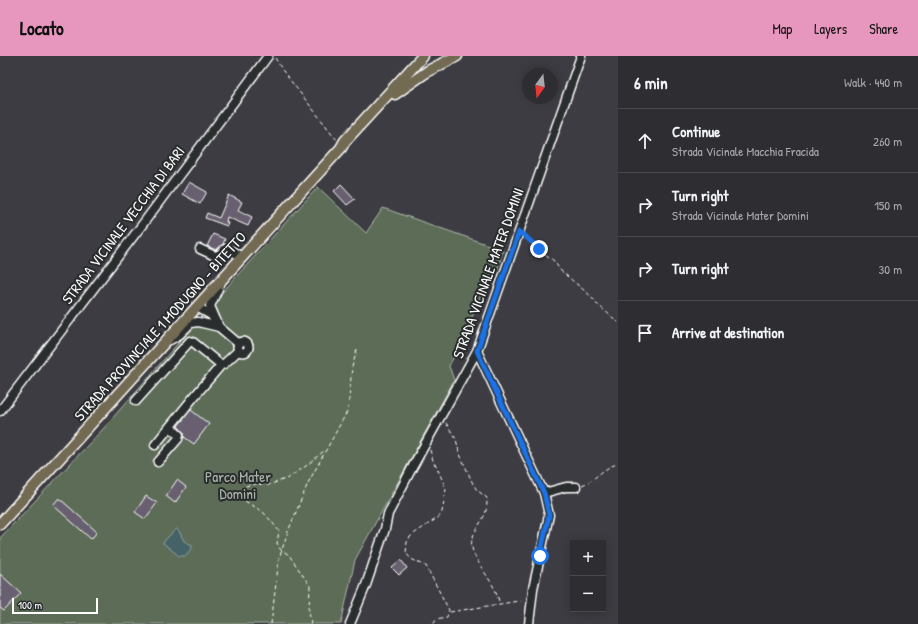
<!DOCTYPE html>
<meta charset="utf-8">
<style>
:root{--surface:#2d2d32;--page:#39393e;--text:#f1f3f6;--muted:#a7a8ac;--line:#48494d;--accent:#e797bd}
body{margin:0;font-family:"Patrick Hand",sans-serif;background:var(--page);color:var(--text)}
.controls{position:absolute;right:12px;bottom:12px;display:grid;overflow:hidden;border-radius:0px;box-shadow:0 2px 10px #0003}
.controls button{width:36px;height:36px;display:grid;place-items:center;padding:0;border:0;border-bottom:1px solid var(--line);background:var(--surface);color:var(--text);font:20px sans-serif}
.compass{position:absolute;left:522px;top:12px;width:36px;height:36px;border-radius:50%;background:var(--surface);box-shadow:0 2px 10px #0003;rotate:195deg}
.scale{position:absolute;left:12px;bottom:10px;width:86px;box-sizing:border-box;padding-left:4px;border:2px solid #fff;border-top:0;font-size:11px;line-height:14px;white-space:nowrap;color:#fff;-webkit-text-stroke:3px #2a2d2e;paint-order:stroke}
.stop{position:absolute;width:12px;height:12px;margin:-9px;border:3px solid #1a73e8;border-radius:50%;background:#fff}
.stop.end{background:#1a73e8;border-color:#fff;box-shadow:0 1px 4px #0008}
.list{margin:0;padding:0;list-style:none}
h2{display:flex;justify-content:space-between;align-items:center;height:52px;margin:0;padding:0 16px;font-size:17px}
h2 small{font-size:13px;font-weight:400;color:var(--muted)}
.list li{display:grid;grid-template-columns:26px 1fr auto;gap:12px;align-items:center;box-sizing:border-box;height:64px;padding:0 16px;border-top:1px solid var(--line)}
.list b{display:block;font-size:15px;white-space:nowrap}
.list p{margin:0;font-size:13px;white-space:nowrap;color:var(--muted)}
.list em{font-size:13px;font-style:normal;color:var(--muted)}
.icon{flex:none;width:22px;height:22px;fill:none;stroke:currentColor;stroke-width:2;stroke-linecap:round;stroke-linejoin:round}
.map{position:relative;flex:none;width:618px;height:568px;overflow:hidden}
header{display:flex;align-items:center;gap:24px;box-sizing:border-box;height:56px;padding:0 20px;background:var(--accent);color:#111}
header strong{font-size:19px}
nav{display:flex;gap:22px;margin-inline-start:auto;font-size:14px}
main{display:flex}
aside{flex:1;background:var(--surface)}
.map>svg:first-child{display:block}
.green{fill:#5b6c56;stroke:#adb6aa}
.water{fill:#456366;stroke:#8fa1a3}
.building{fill:#675f6f;stroke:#fff}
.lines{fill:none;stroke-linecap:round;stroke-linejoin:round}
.minor-casing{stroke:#fff;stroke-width:11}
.major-casing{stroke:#fff;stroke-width:13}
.path{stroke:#fff;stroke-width:1;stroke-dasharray:4 3;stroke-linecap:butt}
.minor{stroke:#2a2d2e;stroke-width:8}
.major{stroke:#736b52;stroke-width:10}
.route{stroke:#1a73e8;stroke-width:5}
.labels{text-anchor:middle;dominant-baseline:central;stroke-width:4;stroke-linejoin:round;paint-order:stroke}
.street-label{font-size:15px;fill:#fff;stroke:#2a2d2e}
.park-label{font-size:15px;fill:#adb6aa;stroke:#2a2d2e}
</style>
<header>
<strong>Locato</strong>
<nav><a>Map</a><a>Layers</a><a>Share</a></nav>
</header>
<main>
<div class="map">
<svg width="618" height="568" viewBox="0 0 618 568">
<rect width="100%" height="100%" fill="#3c3c42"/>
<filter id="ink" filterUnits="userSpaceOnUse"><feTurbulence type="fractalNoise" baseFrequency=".025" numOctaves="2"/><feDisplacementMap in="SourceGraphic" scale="8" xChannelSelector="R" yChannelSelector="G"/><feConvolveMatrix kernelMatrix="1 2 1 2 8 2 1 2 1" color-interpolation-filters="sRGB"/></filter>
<g filter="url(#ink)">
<path class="green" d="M318 131 366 177 383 152 503 194 498 212 483 235 462 285 449 310 454 324 355 504 341 568H0V482L103 373 235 222Z"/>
<path class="water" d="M176 473 179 475 184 485 192 489V492L185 500H179L163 487 165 484Z"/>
<g class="building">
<path d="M189 126 207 136 200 148 182 138Z"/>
<path d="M341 128 355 143 347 149 334 135Z"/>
<path d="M229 139 242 146 238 154 252 161 248 170 227 161 226 166 228 167 227 170 205 162 207 157 219 162Z"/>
<path d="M213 178 225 183 223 188 216 194 207 190Z"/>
<path d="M191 354 209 368 194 388 184 381V377L178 370Z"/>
<path d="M177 424 186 431 175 447 166 440Z"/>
<path d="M146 440 157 447 145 463 135 456Z"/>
<path d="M59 442 97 476 91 483 53 449Z"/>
<path d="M401 504 407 512 399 519 392 512Z"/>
<path d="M0 518 21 537 4 555 0 552Z"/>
</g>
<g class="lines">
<g class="minor-casing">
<g id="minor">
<path d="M200 193 215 200 221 198 225 193 234 196 242 202"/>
<path d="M197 251 211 259 214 263"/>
<path d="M219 271 210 250 221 226"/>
<path d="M170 284 180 278 191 267 198 266 219 271 239 288"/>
<circle cx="243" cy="291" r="5.5"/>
<path d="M477 295 544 437 549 459 533 533 529 568"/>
<path d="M136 345 190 285 193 286 220 308H224L239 294"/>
<path d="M0 355 142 169 268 0"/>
<path d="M155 389 193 342 222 308"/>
<path d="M158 406 178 383 179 379 170 371"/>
<path d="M544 437 566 431H576"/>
<path d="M350 568 366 529 385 473 388 458 413 410 477 295 581 0"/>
</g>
</g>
<g class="major-casing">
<g id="major">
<path d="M395 38 428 15 457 0"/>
<path d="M0 468 341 92 345 85 423 0"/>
</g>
</g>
<g class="path">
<path d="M275 2 283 15 337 84"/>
<path d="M525 180 532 188 553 204 561 215 592 241 598 249 618 266"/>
<path d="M446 367 456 383 459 396 473 428 477 434 487 442C487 447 487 453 485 458 481 468 469 480 472 492 476 509 499 531 499 548"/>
<path d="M430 394 434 408 436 409 446 433 442 456 439 461 415 477 410 481 407 486 406 497 411 503 426 510 449 554 447 561 436 563 433 568"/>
<path d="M582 429C596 424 603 411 618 408"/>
<path d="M450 556 525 544"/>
<path d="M271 568 279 503 287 478 308 427 348 354 352 311 357 294"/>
<path d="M311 568 309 553 310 530 289 499 280 493 277 487 279 475 272 466 263 456 245 445 242 441V437L246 430 252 428 269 429 288 422 306 410 325 394"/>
</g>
<use href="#minor" class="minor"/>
<use href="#major" class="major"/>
</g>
</g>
<g class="lines" filter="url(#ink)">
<path class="route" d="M539 193 524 179 519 176 477 295 544 437 549 459 540 500"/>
</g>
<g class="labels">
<g class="street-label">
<text transform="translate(123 169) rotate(-53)">STRADA VICINALE VECCHIA DI BARI</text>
<text transform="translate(488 217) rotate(-70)">STRADA VICINALE MATER DOMINI</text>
<text transform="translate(160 270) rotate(-48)">STRADA PROVINCIALE 1 MODUGNO - BITETTO</text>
</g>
<g class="park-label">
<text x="238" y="420">Parco Mater<tspan x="238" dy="17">Domini</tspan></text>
</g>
</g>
</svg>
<div class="controls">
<button>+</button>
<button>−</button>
</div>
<svg class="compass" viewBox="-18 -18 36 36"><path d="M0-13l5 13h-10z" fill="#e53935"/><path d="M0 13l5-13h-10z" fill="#a7a8ac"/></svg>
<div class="scale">100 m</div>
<div class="stop" style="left:540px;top:500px"></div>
<div class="stop end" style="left:539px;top:193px"></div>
</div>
<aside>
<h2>6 min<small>Walk · 440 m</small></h2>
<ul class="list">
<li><svg class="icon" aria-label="ahead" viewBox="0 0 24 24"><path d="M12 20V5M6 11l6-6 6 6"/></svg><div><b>Continue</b><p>Strada Vicinale Macchia Fracida</p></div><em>260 m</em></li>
<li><svg class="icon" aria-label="right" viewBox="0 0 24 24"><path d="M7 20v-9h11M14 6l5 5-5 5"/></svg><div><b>Turn right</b><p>Strada Vicinale Mater Domini</p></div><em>150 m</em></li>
<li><svg class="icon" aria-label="right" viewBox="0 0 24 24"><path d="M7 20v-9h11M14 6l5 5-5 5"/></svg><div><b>Turn right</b></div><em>30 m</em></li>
<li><svg class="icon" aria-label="arrive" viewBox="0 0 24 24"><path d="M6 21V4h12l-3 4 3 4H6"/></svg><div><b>Arrive at destination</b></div></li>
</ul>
</aside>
</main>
